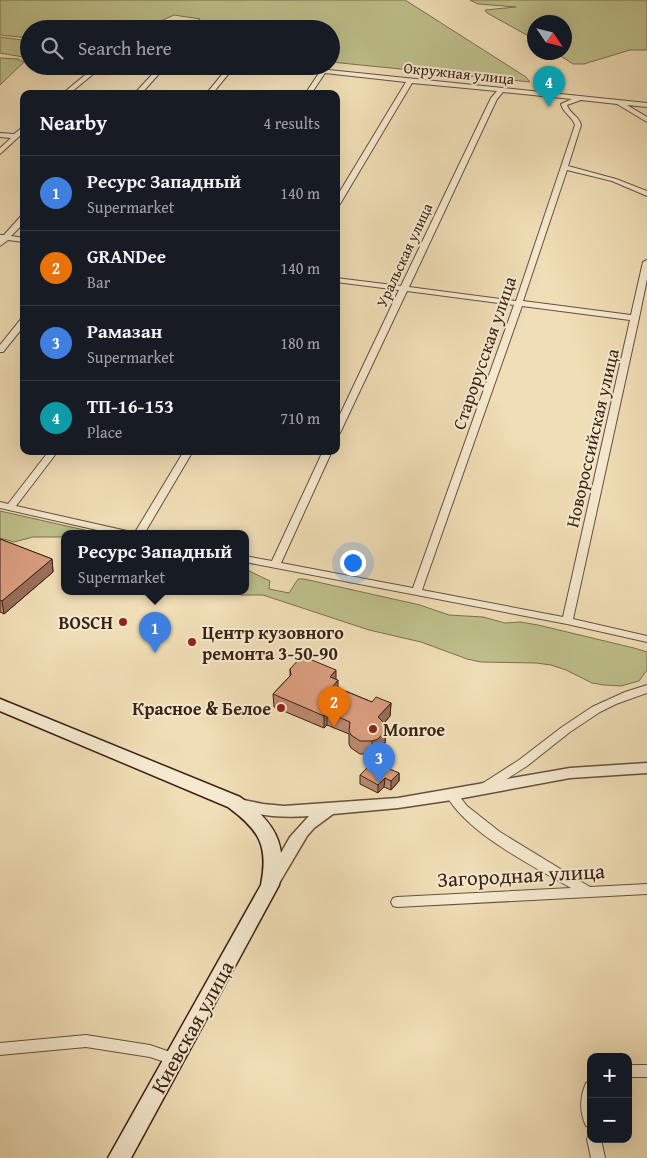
<!DOCTYPE html>
<meta charset="utf-8">
<style>
:root{--surface:#171b24;--page:#20242c;--text:#f1f3f6;--muted:#9ea1a6;--line:#363941;--accent:#c59692}
body{margin:0;font-family:"Gentium Book Plus",serif;background:var(--page);color:var(--text)}
.controls{position:absolute;right:15px;bottom:15px;display:grid;overflow:hidden;border-radius:10px;box-shadow:0 5px 20px #0002}
.controls button{width:45px;height:45px;display:grid;place-items:center;padding:0;border:0;border-bottom:1px solid var(--line);background:var(--surface);color:var(--text);font:25px sans-serif}
.compass{position:absolute;left:527px;top:15px;width:45px;height:45px;border-radius:50%;background:var(--surface);box-shadow:0 5px 20px #0002;rotate:125deg}
.you{position:absolute;left:352px;top:562px;width:18px;height:18px;margin:-12px;border:4px solid #fff;border-radius:50%;background:#1a73e8;box-shadow:0 0 0 8px #1a73e833}
.badge{display:grid;place-items:center;width:32px;height:32px;border-radius:50%;background:var(--accent);color:#fff;font-size:16px;font-weight:700}
.pin{position:absolute;translate:-50% -41px;filter:drop-shadow(0 1px 2px #0008)}
.pin::after{content:'';position:absolute;top:26px;width:18px;height:15px;background:inherit;clip-path:polygon(0 0,100% 0,50% 100%)}
.popup{position:absolute;left:61px;top:530px;width:188px;height:65px;box-sizing:border-box;display:grid;place-content:center;border-radius:10px;background:var(--surface);filter:drop-shadow(0 1px 4px #0005);font-size:16px;white-space:nowrap;color:var(--muted)}
.popup b{font-size:19px;color:var(--text)}
.popup::after{content:'';position:absolute;left:50%;top:100%;margin-left:-10px;border:10px solid transparent;border-top-color:var(--surface)}
.list{margin:0;padding:0;list-style:none}
h2{display:flex;justify-content:space-between;align-items:center;height:65px;margin:0;padding:0 20px;font-size:21px}
h2 small{font-size:16px;font-weight:400;color:var(--muted)}
.list li{display:grid;grid-template-columns:32px 1fr auto;gap:15px;align-items:center;box-sizing:border-box;height:75px;padding:0 20px;border-top:1px solid var(--line)}
.list b{display:block;font-size:19px;white-space:nowrap}
.list p{margin:0;font-size:16px;white-space:nowrap;color:var(--muted)}
.list em{font-size:16px;font-style:normal;color:var(--muted)}
.icon{flex:none;width:28px;height:28px;fill:none;stroke:currentColor;stroke-width:2;stroke-linecap:round;stroke-linejoin:round}
.map{position:relative;flex:none;width:647px;height:1158px;overflow:hidden}
.search{position:absolute;background:var(--surface);box-shadow:0 5px 20px #0002;left:20px;top:20px;width:320px;height:55px;display:flex;align-items:center;gap:12px;box-sizing:border-box;padding:0 18px;border-radius:28px;color:var(--muted);font-size:19px}
.panel{position:absolute;background:var(--surface);box-shadow:0 5px 20px #0002;left:20px;top:90px;width:320px;height:365px;border-radius:10px}
.map>svg:first-child{display:block}
.green{fill:#bec08b;stroke:#7c7050}
.lines{fill:none;stroke-linecap:round;stroke-linejoin:round}
.minor-casing{stroke:#68503c;stroke-width:2}
.tertiary-casing{stroke:#68503c;stroke-width:3}
.secondary-casing{stroke:#3b2014;stroke-width:3}
.minor{fill:#f5ead0;fill-rule:evenodd}
.tertiary{fill:#f5ead0;fill-rule:evenodd}
.secondary{fill:#f5ead0;fill-rule:evenodd}
.wall{fill:#bb886e;stroke:#3b2014}
.shaded-wall{fill:#996f5a;stroke:#3b2014}
.building{fill:#da9e80;stroke:#3b2014}
.poi-dot{fill:#8f2418;stroke:#f5ead0;stroke-width:2}
.labels{text-anchor:middle;dominant-baseline:central;stroke-width:4;stroke-linejoin:round;paint-order:stroke}
.far-street-label{font-size:15px;fill:#3b2014;stroke:#f5ead0}
.street-label{font-size:18px;fill:#3b2014;stroke:#f5ead0}
.poi-label{font-size:18px;font-weight:bold;fill:#3b2014;stroke:#f5ead0;text-anchor:end}
.near-street-label{font-size:21px;fill:#3b2014;stroke:#f5ead0}
</style>
<div class="map">
<svg width="647" height="1158" viewBox="0 0 647 1158">
<rect width="100%" height="100%" fill="#f0deb6"/>
<filter id="stains"><feTurbulence type="fractalNoise" baseFrequency=".004" numOctaves="4"/><feColorMatrix values="0 0 0 0 .2 0 0 0 0 .09 0 0 0 0 .02 0 0 0 .5 -.17"/></filter>
<radialGradient id="worn" r=".72"><stop offset=".6" stop-color="#630" stop-opacity="0"/><stop offset="1" stop-color="#630" stop-opacity=".3"/></radialGradient>
<g class="green">
<path d="M0 0H405L526 77 530 82 331 62V29H184L200 19 174 15 143 29H29V38L0 35Z"/>
<path d="M470 0H647V50H630L584 64H573L556 53 564 52V22H534V39L487 13 485 10 516 7 478 4Z"/>
<path d="M0 37 29 41V58L0 53Z"/>
<path d="M0 58 18 59 24 62 0 85Z"/>
<path d="M0 511 102 534H65V537H33L14 542 0 538Z"/>
<path d="M245 569 270 581 269 589 289 593 298 579H304L420 605 449 615 483 617 505 623 520 622 538 625 634 648 647 652V670L639 681 621 686 604 685 592 683 566 670 551 665 536 663 481 662 467 659 421 642 369 630 263 595H241L229 592H245Z"/>
</g>
<g class="lines">
<g class="minor-casing">
<g id="minor">
<path d="M96 66H103L69 94H62Z"/>
<path d="M160 66H166L141 94H134Z"/>
<path d="M229 66H235L212 94H206Z"/>
<path d="M267 66H290L647 103V107L627 105 647 117V122L617 104 581 100 567 105C569 113 579 116 581 125L568 166 616 179 647 191V196L612 181 567 170 523 301 631 315 643 262 647 260V279L639 318 573 619 647 636V642L567 624 245 562V556L272 561 323 451H332L281 563 413 588 514 305 407 291 340 433 336 436V423L399 290 336 282V278L401 286 491 98 497 91 412 83 340 204 336 206V198L406 82 325 73 311 94H305L319 73ZM503 92 572 99 561 104C563 113 572 116 575 125L516 301 409 287 497 99ZM522 306 630 320 563 617 422 590Z"/>
<path d="M24 126V132L0 154V148L11 138 0 137V133L14 134Z"/>
<path d="M21 216H24V223L11 236 24 238V242L8 240 0 246V235H4Z"/>
<path d="M21 319H24V326L3 352H0V345Z"/>
<path d="M49 451H58L16 506 127 531 132 534H115L0 508V502L8 504Z"/>
<path d="M184 451H193L144 534H134Z"/>
<path d="M647 685V693L616 704 600 712 570 732 527 766 488 791 484 792 480 791 478 788 480 785 519 760 562 727 592 707 625 692Z"/>
<path d="M452 791 456 792 467 806 500 832 590 887 647 884V894L397 907 393 906 391 902 393 898 397 897 571 888C532 865 469 835 446 795L448 792Z"/>
<path d="M86 1035 150 1045 179 1055 181 1059 179 1063 174 1065 150 1057 86 1047 0 1055V1043Z"/>
<rect x="628" y="1065" width="19" height="12"/>
<path d="M591 1081V1127L586 1126C579 1111 580 1097 586 1083Z"/>
<path d="M589 1134H591V1139H601L605 1158H591L587 1139Z"/>
</g>
</g>
<g class="tertiary-casing">
<path id="tertiary" d="M647 763V773L570 778 452 800 398 808 333 814 314 828 307 836 278 885 273 887 268 885 265 881 290 837 309 816C282 818 259 816 234 808L232 804 234 800 239 799 263 804 284 806 398 798 570 768Z"/>
</g>
<g class="secondary-casing">
<path id="secondary" d="M0 699 240 797C274 822 288 843 279 885L131 1158H108L261 885C269 845 259 830 228 807L0 711Z"/>
</g>
<use href="#minor" class="minor"/>
<use href="#tertiary" class="tertiary"/>
<use href="#secondary" class="secondary"/>
</g>
<g class="wall">
<path d="M0 539 52 559 53 572 4 614 0 612Z"/>
<path d="M290 669 336 679 338 688 372 702 391 703 390 716 384 723 386 730 385 743 378 752 372 754H360L351 748 349 744V734L327 725 324 728 274 707 273 694 290 676Z"/>
<path d="M399 773V781L391 790 384 787 378 793 360 784V775Z"/>
</g>
<g class="shaded-wall">
<path d="M52 559 53 572 4 614 2 601Z"/>
<path d="M336 670V683L338 680V693L333 699 330 677Z"/>
<path d="M391 703 390 716 378 730V717Z"/>
<path d="M327 712V725L324 728V716Z"/>
<path d="M386 730 385 743 378 752 372 754V741Z"/>
<path d="M399 773V781L391 790V781Z"/>
<path d="M385 778 384 787 378 793V785Z"/>
</g>
<g class="building">
<path d="M0 539 52 559 2 601 0 600Z"/>
<path d="M302 656 336 670 330 677 338 680 333 686 372 702 376 697 391 703 378 717 385 724 386 730 378 739 372 741H360L351 735 349 731 350 722 327 712 324 716 273 694 291 675 290 669Z"/>
<path d="M373 762 399 773 391 781 385 778 378 785 360 775Z"/>
</g>
<g class="poi-dot">
<circle cx="123" cy="622" r="5"/>
<circle cx="192" cy="642" r="5"/>
<circle cx="281" cy="708" r="5"/>
<circle cx="373" cy="729" r="5"/>
</g>
<g class="labels">
<g class="far-street-label">
<text transform="translate(459 73) rotate(6)">Окружная улица</text>
<text transform="translate(404 255) rotate(-65)">Уральская улица</text>
</g>
<g class="street-label">
<text transform="translate(484 353) rotate(-71)">Старорусская улица</text>
<text transform="translate(592 438) rotate(-77)">Новороссийская улица</text>
</g>
<g class="poi-label">
<text x="113" y="622">BOSCH</text>
<text x="202" y="632" text-anchor="start">Центр кузовного<tspan x="202" dy="21">ремонта 3-50-90</tspan></text>
<text x="271" y="708">Красное &amp; Белое</text>
<text x="383" y="729" text-anchor="start">Monroe</text>
</g>
<g class="near-street-label">
<text transform="translate(521 875) rotate(-3)">Загородная улица</text>
<text transform="translate(192 1027) rotate(-61)">Киевская улица</text>
</g>
</g>
<rect width="100%" height="100%" filter="url(#stains)"/>
<rect width="100%" height="100%" fill="url(#worn)"/>
</svg>
<div class="controls">
<button>+</button>
<button>−</button>
</div>
<svg class="compass" viewBox="-18 -18 36 36"><path d="M0-13l5 13h-10z" fill="#e53935"/><path d="M0 13l5-13h-10z" fill="#9ea1a6"/></svg>
<div class="you"></div>
<div class="pin badge" style="left:155px;top:653px;background:#3f7fe0">1</div>
<div class="popup"><b>Ресурс Западный</b>Supermarket</div>
<div class="pin badge" style="left:334px;top:727px;background:#e8710a">2</div>
<div class="pin badge" style="left:379px;top:783px;background:#3f7fe0">3</div>
<div class="pin badge" style="left:549px;top:107px;background:#0f9aa8">4</div>
<div class="search"><svg class="icon" aria-label="search" viewBox="0 0 24 24"><circle cx="10" cy="10" r="6"/><path d="M15 15l6 6"/></svg>Search here</div>
<section class="panel">
<h2>Nearby<small>4 results</small></h2>
<ul class="list">
<li><span class="badge" style="background:#3f7fe0">1</span><div><b>Ресурс Западный</b><p>Supermarket</p></div><em>140 m</em></li>
<li><span class="badge" style="background:#e8710a">2</span><div><b>GRANDee</b><p>Bar</p></div><em>140 m</em></li>
<li><span class="badge" style="background:#3f7fe0">3</span><div><b>Рамазан</b><p>Supermarket</p></div><em>180 m</em></li>
<li><span class="badge" style="background:#0f9aa8">4</span><div><b>ТП-16-153</b><p>Place</p></div><em>710 m</em></li>
</ul>
</section>
</div>
